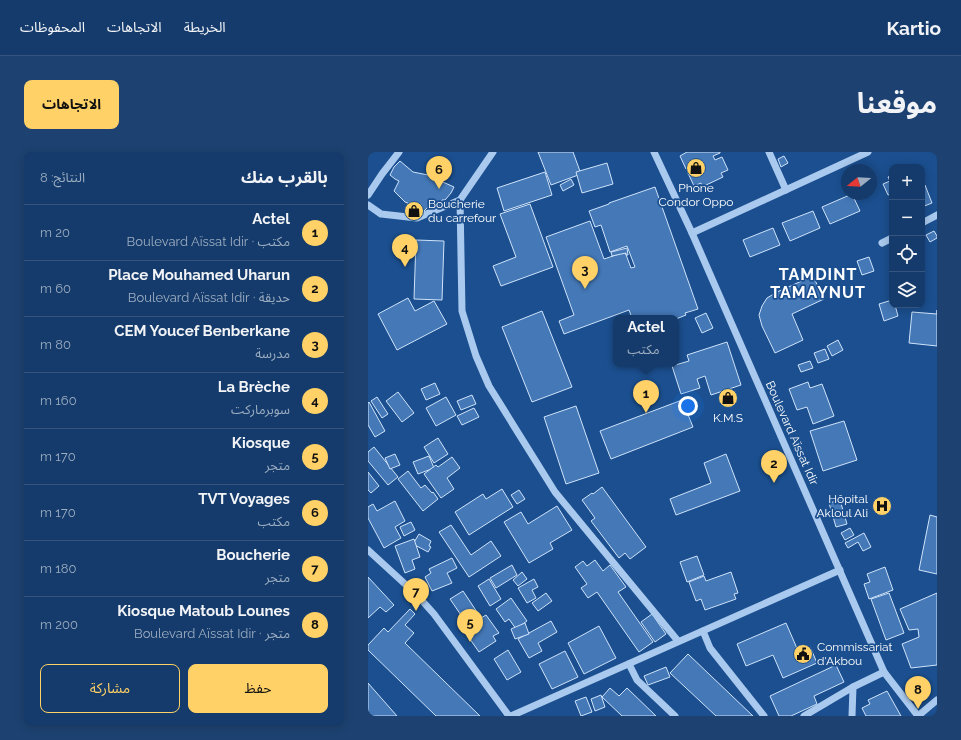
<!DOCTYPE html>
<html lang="ar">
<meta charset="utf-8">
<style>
:root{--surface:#143b6b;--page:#1d4271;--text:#f1f3f6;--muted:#9dadc1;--line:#33557e;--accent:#ffd166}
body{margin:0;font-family:Raleway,"Noto Sans Arabic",sans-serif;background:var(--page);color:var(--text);direction:rtl}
.controls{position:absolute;right:12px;top:12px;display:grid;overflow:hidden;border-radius:8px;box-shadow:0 2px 10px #0003}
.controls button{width:36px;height:36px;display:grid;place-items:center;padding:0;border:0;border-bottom:1px solid var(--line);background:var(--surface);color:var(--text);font:20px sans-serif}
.compass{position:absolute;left:473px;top:12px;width:36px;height:36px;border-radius:50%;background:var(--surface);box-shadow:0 2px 10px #0003;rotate:252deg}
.you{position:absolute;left:320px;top:254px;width:14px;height:14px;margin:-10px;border:3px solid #fff;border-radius:50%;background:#1a73e8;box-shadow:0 0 0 6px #1a73e833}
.badge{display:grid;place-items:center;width:26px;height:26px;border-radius:50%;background:var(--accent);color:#111;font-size:13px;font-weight:700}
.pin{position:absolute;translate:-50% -33px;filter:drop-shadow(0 1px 2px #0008)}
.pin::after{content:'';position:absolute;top:21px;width:14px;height:12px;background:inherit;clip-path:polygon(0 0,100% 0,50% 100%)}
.popup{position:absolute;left:245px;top:163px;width:66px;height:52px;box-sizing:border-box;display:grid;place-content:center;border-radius:8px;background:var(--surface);filter:drop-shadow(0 1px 3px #0005);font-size:13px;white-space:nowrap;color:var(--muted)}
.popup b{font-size:15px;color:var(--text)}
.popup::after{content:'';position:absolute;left:50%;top:100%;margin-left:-8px;border:8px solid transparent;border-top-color:var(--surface)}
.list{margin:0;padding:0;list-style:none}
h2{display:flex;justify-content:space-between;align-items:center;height:52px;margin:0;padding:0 16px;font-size:17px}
h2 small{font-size:13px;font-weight:400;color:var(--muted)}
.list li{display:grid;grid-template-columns:26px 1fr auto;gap:12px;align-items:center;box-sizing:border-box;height:56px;padding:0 16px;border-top:1px solid var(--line)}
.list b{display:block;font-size:15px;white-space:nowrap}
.list p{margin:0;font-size:13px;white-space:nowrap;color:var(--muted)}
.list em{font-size:13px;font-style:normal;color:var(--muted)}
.actions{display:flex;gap:8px;padding:12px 16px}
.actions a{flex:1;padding:9px 0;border:1px solid var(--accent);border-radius:8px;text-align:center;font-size:14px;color:var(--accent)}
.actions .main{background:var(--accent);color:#111}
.icon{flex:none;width:22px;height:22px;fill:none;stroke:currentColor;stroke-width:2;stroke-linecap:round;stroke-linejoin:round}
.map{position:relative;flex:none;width:569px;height:564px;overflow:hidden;direction:ltr;border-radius:8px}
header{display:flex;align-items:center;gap:24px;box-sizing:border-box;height:56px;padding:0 20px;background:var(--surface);border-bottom:1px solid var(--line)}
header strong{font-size:19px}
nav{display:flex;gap:22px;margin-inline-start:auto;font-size:14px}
.intro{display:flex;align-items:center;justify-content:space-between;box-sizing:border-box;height:96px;padding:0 24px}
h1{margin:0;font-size:28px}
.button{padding:10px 18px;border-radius:8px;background:var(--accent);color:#111;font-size:14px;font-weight:700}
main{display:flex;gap:24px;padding:0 24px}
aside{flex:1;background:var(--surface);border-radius:8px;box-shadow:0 2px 10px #0003}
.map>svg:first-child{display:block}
.building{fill:#4478b7;stroke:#cfe3fa}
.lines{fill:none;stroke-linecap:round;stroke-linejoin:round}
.minor{stroke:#a9c9ee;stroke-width:7}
.labels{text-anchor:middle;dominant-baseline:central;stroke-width:3.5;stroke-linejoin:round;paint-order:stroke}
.poi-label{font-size:12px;fill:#fff;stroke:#1b4f8f}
.street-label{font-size:12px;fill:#fff;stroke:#1b4f8f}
.district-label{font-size:16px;font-weight:bold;letter-spacing:1px;fill:#fff;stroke:#1b4f8f}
</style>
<header>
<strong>Kartio</strong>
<nav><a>الخريطة</a><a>الاتجاهات</a><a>المحفوظات</a></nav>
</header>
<div class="intro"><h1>موقعنا</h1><a class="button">الاتجاهات</a></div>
<main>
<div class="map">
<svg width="569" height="564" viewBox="0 0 569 564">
<rect width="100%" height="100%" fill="#1b4f8f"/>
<g class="building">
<path d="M170 0H205L213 22 183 33Z"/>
<path d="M319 0H352V1L345 4 347 8 354 5 360 18 353 21 355 25 334 35 333 31 326 34 320 21 326 18 324 14 318 17 312 4Z"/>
<path d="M416 4 420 11 413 15 410 7Z"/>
<path d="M32 9 45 20 65 24 68 27 86 35 83 41 77 48H74L69 54 62 53 56 59 41 56 42 52 37 50 26 39 31 29 27 27 22 23 26 15Z"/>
<path d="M239 11 245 32 214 41 208 20Z"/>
<path d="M177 20 184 43 136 59 129 36Z"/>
<path d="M524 23V42L520 43 515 32 522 29 520 25Z"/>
<path d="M203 27 206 33 195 39 192 33Z"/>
<path d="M557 33 564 51 554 55V34Z"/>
<path d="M287 35 330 157 317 161 318 163 308 167V166H264L261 158 196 182 191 169 206 163 178 85 222 69 236 107 257 100 263 116 267 115 259 94 242 100 233 73 227 75 221 59 241 52V51Z"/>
<path d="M484 42 492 59 462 72 454 55Z"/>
<path d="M162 52 185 115 133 134 125 114 148 105 132 62Z"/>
<path d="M445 59 452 76 422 89 414 71Z"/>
<path d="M405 76 412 93 382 105 375 88Z"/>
<path d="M566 79 569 84V86L562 90 558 83Z"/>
<path d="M48 88 76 89 74 148 46 147Z"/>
<path d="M259 96 260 103H258V101L244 104 243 100Z"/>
<path d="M501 105 506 119 494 123 489 109Z"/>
<path d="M445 124 456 147 424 162 435 188 407 201 394 174 391 163 394 154 399 146 409 140Z"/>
<path d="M40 146 47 159 66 149 79 172 29 198 10 162Z"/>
<path d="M524 148V153H527L530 164 516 169 511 152Z"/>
<path d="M569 158V194L541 191 544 160 569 162Z"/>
<path d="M174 159 204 235 164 250 134 175Z"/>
<path d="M338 161 345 176 334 181 327 166Z"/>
<path d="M470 188 475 198 464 204 459 194Z"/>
<path d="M359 190 373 233 343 243 337 224 329 227 332 236 313 242 304 214 321 209 319 203Z"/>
<path d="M457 197 461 207 450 211 446 201Z"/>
<path d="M442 209 445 216 433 220 430 213Z"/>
<path d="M440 230 442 236 454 232 466 264 445 272 439 255 429 258 421 237Z"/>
<path d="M67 231 72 242 58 248 53 237Z"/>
<path d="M30 240 46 261 34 270 18 249Z"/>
<path d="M104 243 108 252 93 258 89 249Z"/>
<path d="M9 245 20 262 14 266 3 249Z"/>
<path d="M78 245 88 263 68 274 58 256Z"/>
<path d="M314 248 325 275 243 307 232 279Z"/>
<path d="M1 250 17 279 7 285 0 273V251Z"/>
<path d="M208 254 231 321 198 332 176 265Z"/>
<path d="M106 256 111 265 94 273 89 264Z"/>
<path d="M476 269 489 308 455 319 442 279Z"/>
<path d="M70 286 80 302 66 311 56 295Z"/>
<path d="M6 295 30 325 20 333 0 309V300Z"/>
<path d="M27 302 32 313 22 317 17 306Z"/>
<path d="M358 302 372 339 308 363 302 347 343 331 336 311Z"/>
<path d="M61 304 66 316 50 322 45 310Z"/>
<path d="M84 305 92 316 79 326 86 337 73 346 56 322 68 313 70 315Z"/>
<path d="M40 319 53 336 57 333 64 341 65 340 70 347 55 359 30 327Z"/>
<path d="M0 320 11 334 3 341 0 338Z"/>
<path d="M234 335 278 395 262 407 257 401 251 406 223 369 227 366 214 348 224 341 225 342Z"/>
<path d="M134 337 145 355 101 383 87 360 115 342 118 347Z"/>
<path d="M151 338 157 347 149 352 143 343Z"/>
<path d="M472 348 479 372 468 375 461 351Z"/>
<path d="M27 349 37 369 27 375 33 386 16 396 0 366V355L5 352 9 359Z"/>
<path d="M189 354 204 378 182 391 185 397 161 411 136 370 153 360 160 372Z"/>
<path d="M562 363 569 365V422L551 418Z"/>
<path d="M43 370 47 378 36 384 32 375Z"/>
<path d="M83 373 103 403 123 389 133 404 101 425 71 380Z"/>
<path d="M482 376 486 383 477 388 473 381Z"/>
<path d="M496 381 503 395 495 399 490 390 480 396 477 391Z"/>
<path d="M51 382 63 389 61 394 63 395 60 400 45 392Z"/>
<path d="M46 387 52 405 44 408 47 417 37 421 27 394Z"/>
<path d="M329 404 336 423 319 430 312 410Z"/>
<path d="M84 406 89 416 79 421 84 431 64 439 57 425 63 421 61 417Z"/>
<path d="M227 408 235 419 242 413 258 435 250 440 285 490 271 500 229 440 220 446 213 436 219 432 207 415 215 409 219 414Z"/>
<path d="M144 413 149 423 128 436 122 426Z"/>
<path d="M517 415 525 438 501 447 496 432 502 430 499 422Z"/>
<path d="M154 420 159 427 150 434 145 428Z"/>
<path d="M363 420 370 441 366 442 368 447 337 458 333 447 328 449 321 430 336 424 338 429Z"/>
<path d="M0 425 26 453 18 460 12 455 0 466Z"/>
<path d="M121 427 133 447 122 454 110 434Z"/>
<path d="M166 427 170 435 164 438 168 446 159 451 150 436Z"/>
<path d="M95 439 113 466 118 463 131 481 125 484 128 489 111 500 90 470 95 466 82 447Z"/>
<path d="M178 441 184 449 170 459 164 451Z"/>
<path d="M521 441 536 481 518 488 503 447Z"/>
<path d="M569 441V513L543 516 534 492 551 485 550 477 541 478 532 457Z"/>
<path d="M143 446 159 469 148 477 141 467 137 470 128 457Z"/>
<path d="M42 457 47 462 37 473 46 481 37 491 112 564H68L0 498V493L16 476 20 480Z"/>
<path d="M284 462 298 482 287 490 273 470Z"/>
<path d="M183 469 189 480 170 491 174 499 161 506 150 487Z"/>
<path d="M157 471 161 482 147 487 143 477Z"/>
<path d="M418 471 431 501 443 497 449 511 415 526 405 503 378 514 369 492Z"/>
<path d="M231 474 248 506 216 522 200 491Z"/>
<path d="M140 498 153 520 139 528 126 507Z"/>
<path d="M197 499 210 525 184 537 171 512Z"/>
<path d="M320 502 385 564H348L302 521Z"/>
<path d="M468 513 476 530 446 544 449 552 423 564H411L402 544Z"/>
<path d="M298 515 302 525 280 533 276 524Z"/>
<path d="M0 531 29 564H0Z"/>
<path d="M242 536 251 544 259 536 288 564H254L234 545Z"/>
<path d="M519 539 533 564H498L494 556 502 552 500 548Z"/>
<path d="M233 543 237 555 227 559 223 547Z"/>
<path d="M218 545 224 560 213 564 207 549Z"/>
</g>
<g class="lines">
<g class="minor">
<path d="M286 0 324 81 516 520 550 564"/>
<path d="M401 0 418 38"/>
<path d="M0 43 14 22 31 0"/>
<path d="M92 48 94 159 108 204 121 234 187 340 310 489"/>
<path d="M0 53 13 62 49 66 92 48 125 0"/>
<path d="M554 71 569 63"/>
<path d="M324 81 500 0"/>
<path d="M514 91 524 86"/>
<path d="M0 398 49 443 66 462 141 564"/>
<path d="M335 479 342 496 396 564"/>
<path d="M261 512 269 528 307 564"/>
<path d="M143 564 472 418"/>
<path d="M436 564 485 535"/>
<path d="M484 564 485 535 516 520"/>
<path d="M550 564 569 548"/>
</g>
</g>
<defs>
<g id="shop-disc" transform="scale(1)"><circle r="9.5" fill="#ffd166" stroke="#1b4f8f"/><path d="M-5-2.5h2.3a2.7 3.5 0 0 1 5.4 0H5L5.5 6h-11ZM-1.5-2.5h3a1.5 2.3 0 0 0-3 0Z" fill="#111"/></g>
<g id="hospital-disc" transform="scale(1)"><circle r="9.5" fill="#ffd166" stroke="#1b4f8f"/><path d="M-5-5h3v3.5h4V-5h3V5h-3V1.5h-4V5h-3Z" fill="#111"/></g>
<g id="civic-disc" transform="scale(1)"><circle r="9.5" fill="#ffd166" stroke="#1b4f8f"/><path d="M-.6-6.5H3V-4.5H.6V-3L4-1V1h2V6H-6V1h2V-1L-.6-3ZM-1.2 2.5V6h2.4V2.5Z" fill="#111"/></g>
</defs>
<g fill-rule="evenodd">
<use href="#shop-disc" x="328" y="16"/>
<use href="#shop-disc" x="46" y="59"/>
<use href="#shop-disc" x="360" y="246"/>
<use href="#hospital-disc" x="514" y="354"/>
<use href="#civic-disc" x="435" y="502"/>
</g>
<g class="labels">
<g class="poi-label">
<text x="328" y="36">Phone<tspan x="328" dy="14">Condor Oppo</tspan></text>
<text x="60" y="52" text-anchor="start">Boucherie<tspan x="60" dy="14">du carrefour</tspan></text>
<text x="360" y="266">K.M.S</text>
<text x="500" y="347" text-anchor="end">Hôpital<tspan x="500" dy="14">Akloul Ali</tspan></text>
<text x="449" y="495" text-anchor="start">Commissariat<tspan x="449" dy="14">d'Akbou</tspan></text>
</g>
<g class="street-label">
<text transform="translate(424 281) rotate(66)">Boulevard Aïssat Idir</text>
</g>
<g class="district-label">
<text x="450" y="122">TAMDINT<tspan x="450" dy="18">TAMAYNUT</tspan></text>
</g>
</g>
</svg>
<div class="controls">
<button>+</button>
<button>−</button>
<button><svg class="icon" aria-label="locate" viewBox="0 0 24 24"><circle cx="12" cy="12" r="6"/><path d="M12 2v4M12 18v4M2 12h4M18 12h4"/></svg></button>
<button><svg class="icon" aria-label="layers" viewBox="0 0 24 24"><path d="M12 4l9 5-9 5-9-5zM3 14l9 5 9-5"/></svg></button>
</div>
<svg class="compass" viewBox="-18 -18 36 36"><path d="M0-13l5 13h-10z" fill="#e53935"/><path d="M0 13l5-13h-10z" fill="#9dadc1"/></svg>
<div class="you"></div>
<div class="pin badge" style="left:278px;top:261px">1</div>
<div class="popup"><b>Actel</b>مكتب</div>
<div class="pin badge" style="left:406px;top:331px">2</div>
<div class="pin badge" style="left:217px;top:137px">3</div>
<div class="pin badge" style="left:37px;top:115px">4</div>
<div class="pin badge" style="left:102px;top:490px">5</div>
<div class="pin badge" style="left:71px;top:37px">6</div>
<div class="pin badge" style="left:48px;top:459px">7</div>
<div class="pin badge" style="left:550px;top:557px">8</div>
</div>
<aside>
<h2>بالقرب منك<small>النتائج: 8</small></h2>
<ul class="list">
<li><span class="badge">1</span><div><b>Actel</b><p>مكتب · Boulevard Aïssat Idir</p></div><em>20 m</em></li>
<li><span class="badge">2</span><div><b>Place Mouhamed Uharun</b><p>حديقة · Boulevard Aïssat Idir</p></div><em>60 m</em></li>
<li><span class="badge">3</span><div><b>CEM Youcef Benberkane</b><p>مدرسة</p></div><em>80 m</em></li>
<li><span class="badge">4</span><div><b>La Brèche</b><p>سوبرماركت</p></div><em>160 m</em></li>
<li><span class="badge">5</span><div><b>Kiosque</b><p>متجر</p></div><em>170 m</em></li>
<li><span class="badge">6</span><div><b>TVT Voyages</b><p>مكتب</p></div><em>170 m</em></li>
<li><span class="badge">7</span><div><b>Boucherie</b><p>متجر</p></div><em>180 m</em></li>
<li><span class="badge">8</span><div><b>Kiosque Matoub Lounes</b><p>متجر · Boulevard Aïssat Idir</p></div><em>200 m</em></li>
</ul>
<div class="actions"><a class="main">حفظ</a><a>مشاركة</a></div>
</aside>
</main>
